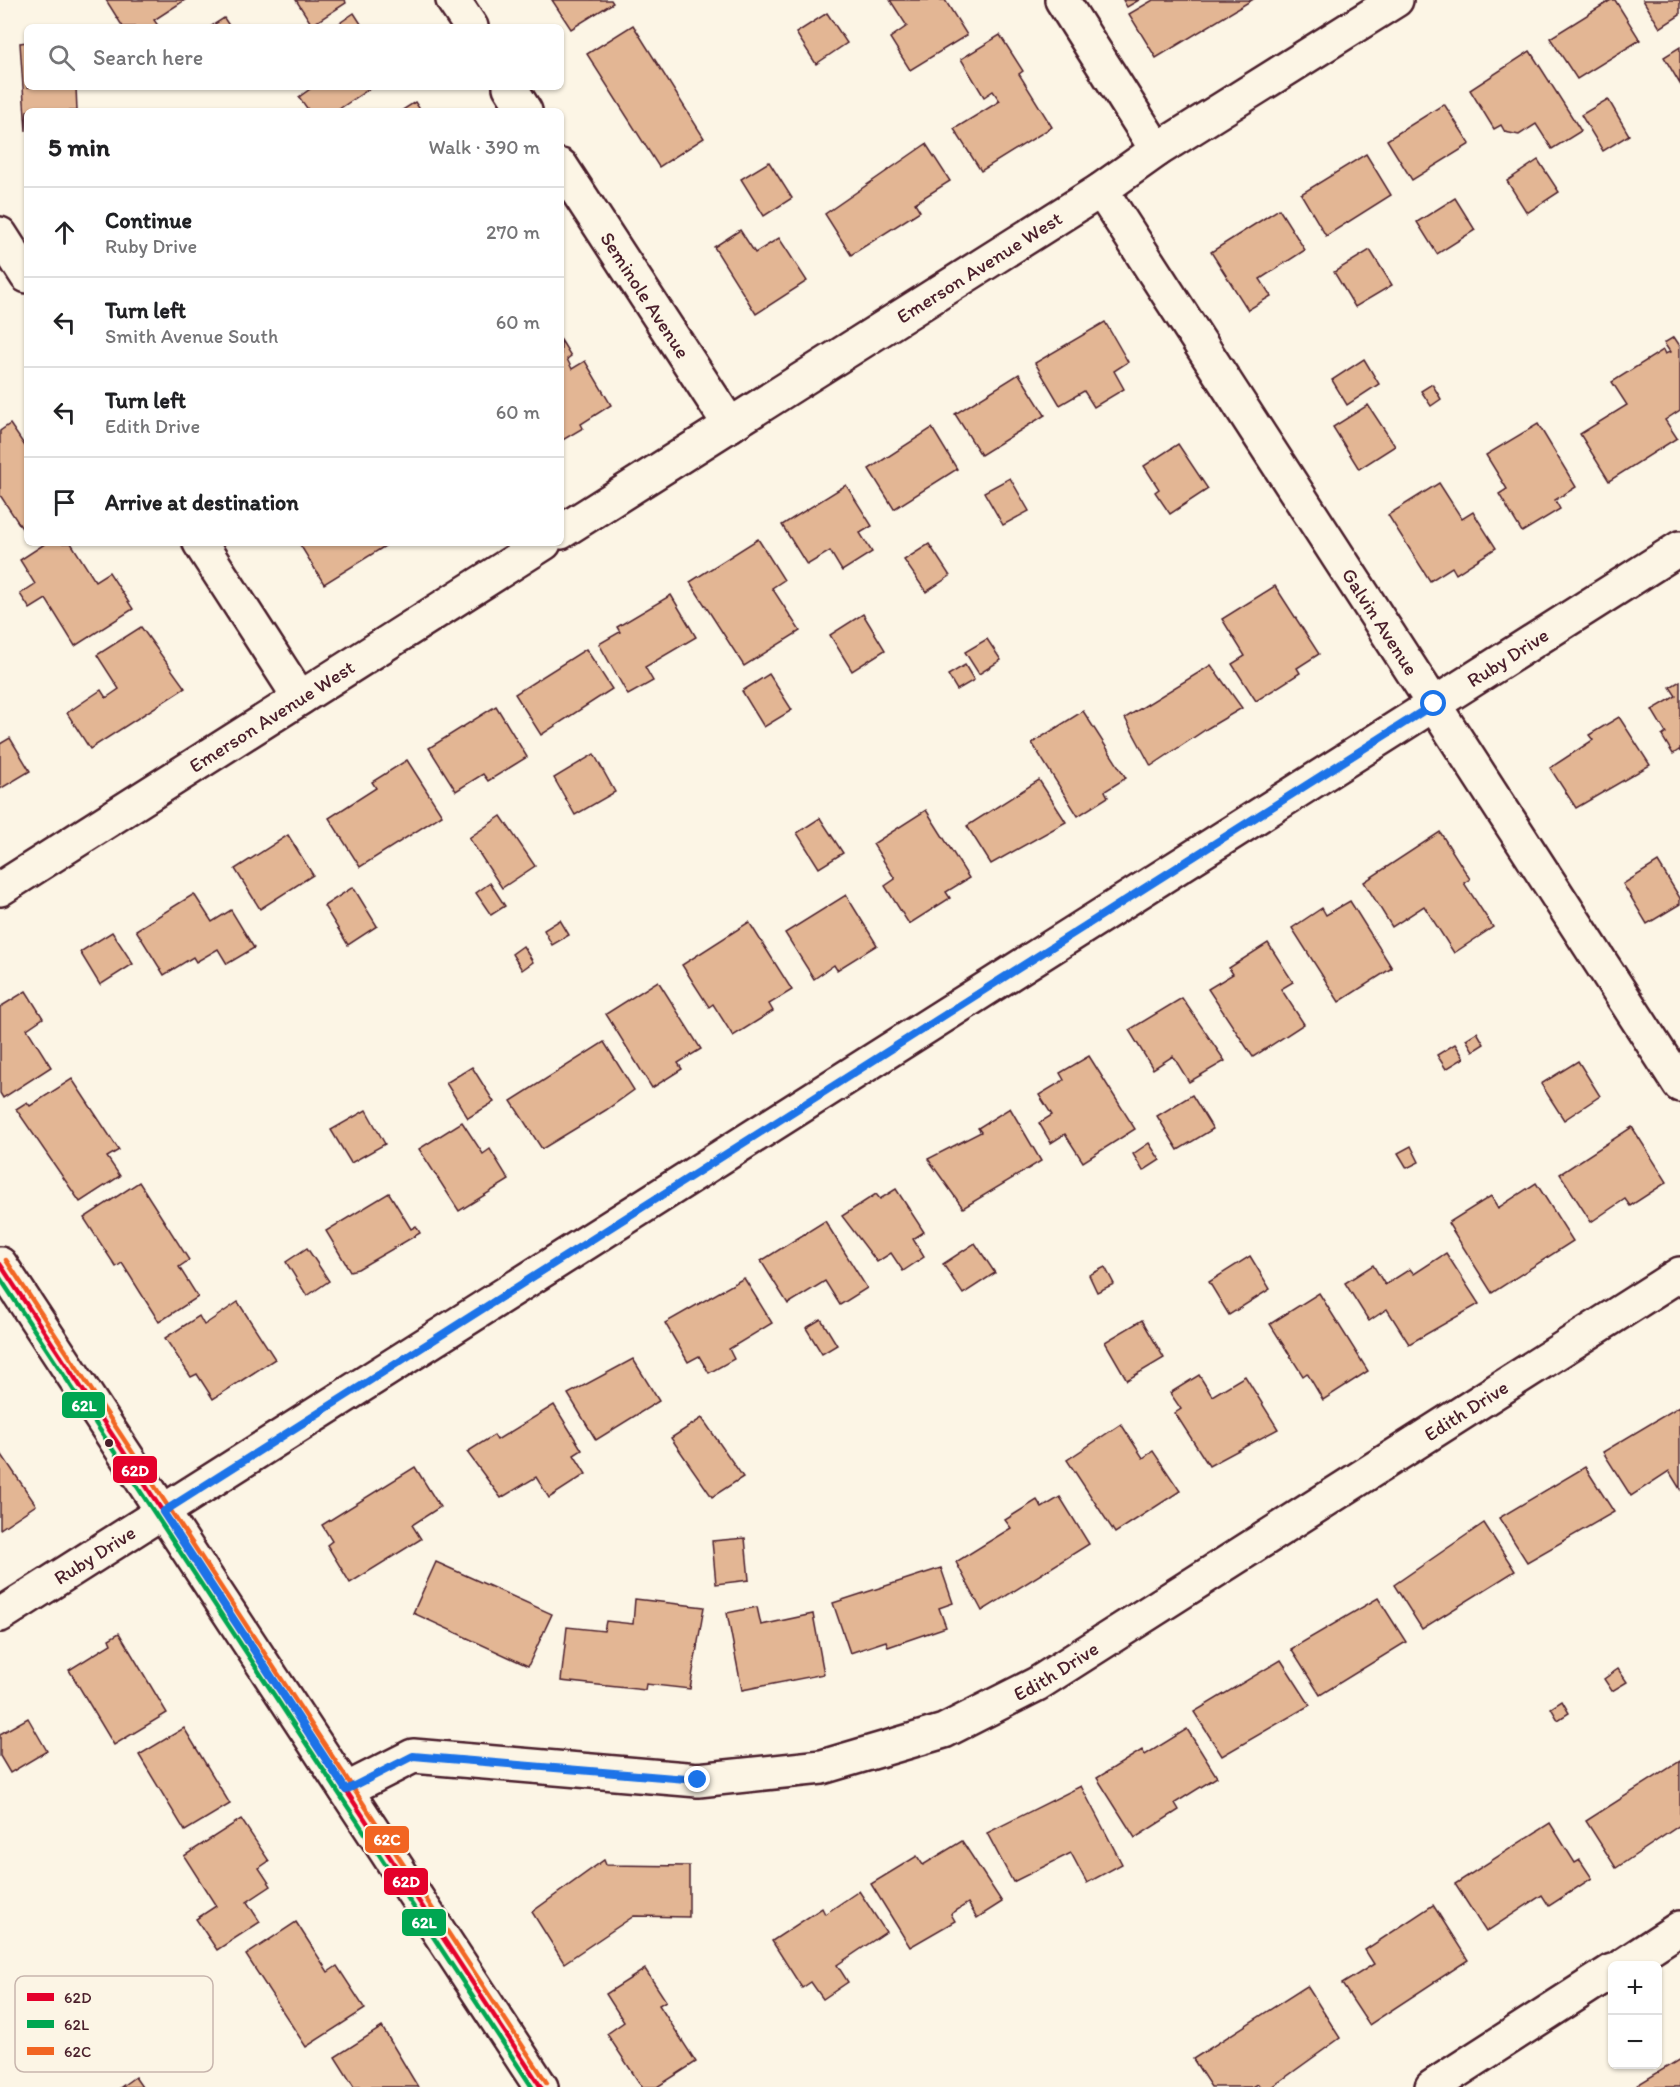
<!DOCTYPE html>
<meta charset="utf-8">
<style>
:root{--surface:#fff;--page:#f6f6f6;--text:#202124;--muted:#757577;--line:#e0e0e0}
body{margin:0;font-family:Itim,sans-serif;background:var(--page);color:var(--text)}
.controls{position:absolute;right:18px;bottom:18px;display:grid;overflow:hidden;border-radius:9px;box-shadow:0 2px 4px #0004}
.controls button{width:54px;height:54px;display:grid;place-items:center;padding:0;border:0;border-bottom:2px solid var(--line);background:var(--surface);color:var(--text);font:30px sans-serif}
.stop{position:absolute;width:18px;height:18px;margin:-14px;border:4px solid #1a73e8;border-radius:50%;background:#fff}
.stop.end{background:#1a73e8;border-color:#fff;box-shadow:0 2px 6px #0008}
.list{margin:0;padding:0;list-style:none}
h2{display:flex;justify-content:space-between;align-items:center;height:78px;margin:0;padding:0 24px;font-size:26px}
h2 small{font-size:20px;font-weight:400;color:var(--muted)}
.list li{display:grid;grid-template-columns:39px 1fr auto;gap:18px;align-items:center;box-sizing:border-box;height:90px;padding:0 24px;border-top:2px solid var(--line)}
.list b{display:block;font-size:22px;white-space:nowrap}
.list p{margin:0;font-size:20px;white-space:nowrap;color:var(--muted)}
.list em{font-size:20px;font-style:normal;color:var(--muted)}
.icon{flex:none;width:33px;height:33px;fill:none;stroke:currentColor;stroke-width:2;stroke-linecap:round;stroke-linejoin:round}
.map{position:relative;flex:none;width:1680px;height:2087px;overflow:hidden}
.search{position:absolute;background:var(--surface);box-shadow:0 2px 4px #0004;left:24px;top:24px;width:540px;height:66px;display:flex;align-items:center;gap:15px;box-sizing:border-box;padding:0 21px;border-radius:9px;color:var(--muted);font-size:22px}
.panel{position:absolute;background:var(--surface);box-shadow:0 2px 4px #0004;left:24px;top:108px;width:540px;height:438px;border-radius:9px}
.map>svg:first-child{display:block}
.building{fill:#e3b694;stroke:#4a1f2b;stroke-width:1.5}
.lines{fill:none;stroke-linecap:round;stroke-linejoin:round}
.minor-casing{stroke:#4a1f2b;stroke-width:38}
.tertiary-casing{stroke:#4a1f2b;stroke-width:38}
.minor{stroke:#fcf5e5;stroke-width:33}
.tertiary{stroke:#fcf5e5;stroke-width:33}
.bus-1-casing{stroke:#fcf5e5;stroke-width:9}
.bus-2-casing{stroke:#fcf5e5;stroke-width:9}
.bus-3-casing{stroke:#fcf5e5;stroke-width:9}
.bus-1{stroke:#e4002b;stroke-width:4.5}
.bus-2{stroke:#00a651;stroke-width:4.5}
.bus-3{stroke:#f26522;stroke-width:4.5}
.route{stroke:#1a73e8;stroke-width:8}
.bus-dot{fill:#4a1f2b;stroke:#fcf5e5;stroke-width:2}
.labels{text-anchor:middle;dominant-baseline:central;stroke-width:4.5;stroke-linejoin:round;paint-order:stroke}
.street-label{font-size:20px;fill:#4a1f2b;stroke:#fcf5e5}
.key{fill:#fcf5e5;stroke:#c7b5ad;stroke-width:1.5}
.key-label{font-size:16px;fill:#4a1f2b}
.line-badge{stroke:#fcf5e5;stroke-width:2}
.badge-label{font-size:16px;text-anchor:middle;font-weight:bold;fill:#fff}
</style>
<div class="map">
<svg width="1680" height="2087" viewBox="0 0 1680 2087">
<rect width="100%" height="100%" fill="#fcf5e5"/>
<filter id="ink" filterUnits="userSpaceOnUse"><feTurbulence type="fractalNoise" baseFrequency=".0167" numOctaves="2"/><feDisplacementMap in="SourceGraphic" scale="12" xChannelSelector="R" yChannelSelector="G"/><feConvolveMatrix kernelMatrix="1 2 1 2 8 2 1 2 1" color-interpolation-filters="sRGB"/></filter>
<g filter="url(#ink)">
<g class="building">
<path d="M106 0H185L154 20 159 27H123Z"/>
<path d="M296 0H345L346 3 312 25Z"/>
<path d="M552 0H611L613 3 571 29Z"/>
<path d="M890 0H945L967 35 910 70 890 38 907 26Z"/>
<path d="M1123 0H1139L1127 7Z"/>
<path d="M1153 0H1252L1156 58 1129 14Z"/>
<path d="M1611 0H1615L1640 40 1577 79 1550 38Z"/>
<path d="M1643 0H1680V15L1660 28Z"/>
<path d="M354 13 363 27H334Z"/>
<path d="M827 13 847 43 816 64 796 33Z"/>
<path d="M224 18 230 27H210Z"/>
<path d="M633 25 704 138 659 167 587 54Z"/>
<path d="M1000 35 1023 71 1019 74 1052 127 981 171 954 129 1000 101 993 91 984 97 961 59Z"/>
<path d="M27 42V87H76L77 111H27L26 131 20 43Z"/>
<path d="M1680 47V84L1664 57Z"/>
<path d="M1530 51 1581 131 1552 149 1536 124 1519 135 1505 132 1501 125 1494 129 1470 90Z"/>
<path d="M313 87H372L336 111H309L299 97Z"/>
<path d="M1608 99 1629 135 1603 151 1581 115Z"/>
<path d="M415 102 421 111H401Z"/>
<path d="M1444 104 1470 144 1412 180 1387 140Z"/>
<path d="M926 144 950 181 915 203 920 211 851 255 825 214Z"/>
<path d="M1366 154 1391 195 1326 236 1301 194Z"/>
<path d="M1538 160 1559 192 1527 213 1507 181Z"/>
<path d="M769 162 792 198 764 216 741 179Z"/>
<path d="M1455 198 1475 230 1437 254 1417 222Z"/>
<path d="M1279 209 1305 250 1260 279 1271 296 1248 310 1211 252Z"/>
<path d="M740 230 755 253 779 238 807 281 756 314 714 247Z"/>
<path d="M1370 250 1392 285 1355 307 1334 272Z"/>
<path d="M1105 322 1128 362 1114 371 1124 389 1094 407 1084 391 1060 405 1035 363Z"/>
<path d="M1674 337 1680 346V410L1665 420 1677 438 1609 481 1580 434 1627 405 1612 382 1663 350 1665 354 1670 352 1664 343Z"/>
<path d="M561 340 571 356 567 359 572 369 585 361 611 405 581 424 583 428 561 441Z"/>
<path d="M1364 359 1379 384 1347 405 1332 380Z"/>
<path d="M1019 374 1045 415 981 455 955 414Z"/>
<path d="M1432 384 1441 399 1431 406 1421 391Z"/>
<path d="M1368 405 1395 446 1359 469 1333 427Z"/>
<path d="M10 424 27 449V527L23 530 0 495V431Z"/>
<path d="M1538 424 1576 487 1555 500 1560 509 1522 532 1499 494 1507 489 1486 455Z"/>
<path d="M932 428 957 469 894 509 869 469Z"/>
<path d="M1178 444 1208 489 1170 514 1155 492 1159 489 1144 466Z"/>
<path d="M1010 478 1029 511 1003 525 984 492Z"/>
<path d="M1439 483 1462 519 1473 512 1496 548 1456 574 1452 567 1430 581 1388 515Z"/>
<path d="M846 485 872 526 860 533 872 552 842 571 830 551 807 565 782 525Z"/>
<path d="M758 539 784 580 772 588 800 631 744 666 690 582Z"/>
<path d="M46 543H71L95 581 109 572 133 609 75 646 46 599 30 609 20 594 35 584 20 560Z"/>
<path d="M299 543H390L324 584Z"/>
<path d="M929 544 950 576 926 592 904 560Z"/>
<path d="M1275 586 1319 654 1297 668 1300 673 1256 701 1232 664 1245 656 1222 619Z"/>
<path d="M671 595 696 637 645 667 653 681 628 695 599 644 620 632 617 627Z"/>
<path d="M863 614 885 650 852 671 830 635Z"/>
<path d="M141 627 185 688 90 749 67 713 101 690 106 698 119 689 97 655Z"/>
<path d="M987 639 1001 660 979 674 965 652Z"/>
<path d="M586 649 612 689 541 735 515 694Z"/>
<path d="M965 665 974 680 957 690 948 675Z"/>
<path d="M1211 665 1242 708 1208 728 1151 766 1125 718Z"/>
<path d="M769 674 792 710 764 727 742 691Z"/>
<path d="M1680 681V752L1679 750 1673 754 1662 736 1666 733 1652 710 1676 696 1670 687Z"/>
<path d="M496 706 527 757 488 781 483 774 456 791 429 748Z"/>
<path d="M1083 711 1126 778 1105 791 1108 797 1078 816 1032 743Z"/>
<path d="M1619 717 1650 765 1576 808 1550 768 1593 740 1589 735Z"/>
<path d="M10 738 30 771 0 789V744Z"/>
<path d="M594 754 615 792 575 815 554 778Z"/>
<path d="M407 760 442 815 360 867 329 818 376 788 372 782Z"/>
<path d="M1039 780 1066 822 991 864 967 826Z"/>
<path d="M926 810 969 878 946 892 950 898 909 924 885 886 895 879 873 844Z"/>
<path d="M501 816 535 866 502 888 469 838Z"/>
<path d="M820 818 843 853 819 868 797 833Z"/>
<path d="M1440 832 1470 879 1464 883 1493 927 1454 953 1424 906 1392 927 1364 882Z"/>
<path d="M288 835 313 875 260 909 235 869Z"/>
<path d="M1658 862 1680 898V904L1647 924 1623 884Z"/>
<path d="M490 883 505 906 491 915 476 893Z"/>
<path d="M353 887 377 926 348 945 324 906Z"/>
<path d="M194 894 212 922 231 910 254 948 227 964 218 949 196 962 193 957 164 975 136 930Z"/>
<path d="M846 895 877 945 837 970 834 965 814 979 785 933Z"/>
<path d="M1350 901 1392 968 1339 1002 1292 928 1322 908 1326 915Z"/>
<path d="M560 920 569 935 552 945 544 930Z"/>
<path d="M749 922 792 990 769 1004 773 1011 733 1036 713 1004 709 1007 682 965Z"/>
<path d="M112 932 133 964 100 985 80 952Z"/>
<path d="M1268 943 1293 982 1281 989 1304 1024 1253 1057 1208 989 1233 974 1229 968Z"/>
<path d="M523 946 533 962 522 970 512 954Z"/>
<path d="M658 981 701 1049 678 1063 682 1069 652 1088 606 1014Z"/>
<path d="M26 991 43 1018 27 1029 51 1067 3 1098 0 1093V1007Z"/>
<path d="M1182 998 1225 1061 1189 1082 1173 1056 1153 1069 1129 1030Z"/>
<path d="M1477 1032 1484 1044 1473 1051 1466 1039Z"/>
<path d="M604 1042 634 1090 606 1110 542 1149 511 1101Z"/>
<path d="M1455 1044 1464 1058 1446 1069 1437 1055Z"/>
<path d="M1089 1056 1135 1129 1083 1162 1065 1134 1051 1143 1039 1123 1052 1115 1039 1095 1064 1080 1060 1073Z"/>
<path d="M1578 1061 1600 1096 1564 1120 1541 1084Z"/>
<path d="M472 1067 494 1102 468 1118 446 1083Z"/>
<path d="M72 1079 119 1150 107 1157 120 1176 80 1202 16 1109 27 1102 30 1106Z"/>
<path d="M1192 1095 1213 1129 1178 1150 1157 1116Z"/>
<path d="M1010 1108 1041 1161 963 1208 928 1159 981 1132 978 1128Z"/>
<path d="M366 1110 385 1144 351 1163 331 1130Z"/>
<path d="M462 1122 483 1154 490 1149 509 1180 459 1211 419 1149Z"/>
<path d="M1632 1127 1667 1182 1630 1206 1625 1199 1591 1222 1560 1174Z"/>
<path d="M1149 1143 1160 1160 1143 1171 1133 1154Z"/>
<path d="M1411 1146 1419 1162 1407 1168 1398 1153Z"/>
<path d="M139 1182 189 1260 179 1267 198 1297 159 1322 122 1263 116 1267 84 1218Z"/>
<path d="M1536 1183 1573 1241 1492 1293 1448 1223 1491 1196 1498 1208Z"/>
<path d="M896 1189 924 1232 913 1239 924 1257 903 1271 891 1253 877 1262 842 1216 876 1194 880 1199Z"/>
<path d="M389 1193 411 1229 416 1226 420 1233 358 1269 350 1271 326 1231Z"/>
<path d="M825 1221 867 1288 840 1305 825 1281 788 1304 761 1261Z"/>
<path d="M975 1243 995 1273 963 1294 943 1264Z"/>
<path d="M307 1248 329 1281 307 1296 286 1262Z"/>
<path d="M1446 1253 1479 1304 1409 1344 1387 1309 1369 1321 1345 1283 1373 1265 1385 1285 1410 1269 1414 1274Z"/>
<path d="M1250 1256 1270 1289 1229 1315 1209 1282Z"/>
<path d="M1105 1267 1114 1284 1097 1292 1089 1275Z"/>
<path d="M744 1278 772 1323 729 1349 734 1359 709 1373 699 1356 688 1362 665 1323Z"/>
<path d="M1319 1293 1368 1371 1323 1400 1307 1373 1303 1376 1270 1324Z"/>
<path d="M238 1302 275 1359 213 1399 197 1374 191 1377 165 1338 199 1316 204 1325Z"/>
<path d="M821 1319 837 1345 822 1354 806 1328Z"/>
<path d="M1142 1320 1164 1358 1127 1380 1105 1342Z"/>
<path d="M633 1359 659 1401 596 1440 568 1394Z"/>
<path d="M1199 1375 1212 1396 1245 1376 1278 1429 1209 1466 1175 1413 1181 1409 1170 1393Z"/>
<path d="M554 1405 582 1450 574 1455 586 1474 549 1498 536 1477 501 1498 467 1452 494 1435 497 1440Z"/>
<path d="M1680 1406V1489L1669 1471 1631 1496 1603 1452Z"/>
<path d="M702 1418 743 1477 712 1497 671 1438Z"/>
<path d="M1121 1424 1143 1458 1153 1451 1180 1491 1115 1533 1067 1460Z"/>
<path d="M0 1452 36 1505 0 1529Z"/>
<path d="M415 1467 440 1507 412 1525 421 1539 350 1583 327 1545 332 1541 322 1525Z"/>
<path d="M1585 1467 1614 1512 1527 1562 1499 1518Z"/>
<path d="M1060 1497 1089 1544 982 1611 956 1562 1011 1528 1005 1520 1037 1500 1042 1508Z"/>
<path d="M1484 1523 1515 1571 1422 1629 1394 1585Z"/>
<path d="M745 1538 749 1580 716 1584 712 1541Z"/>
<path d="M436 1562 552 1614 528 1666 413 1613Z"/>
<path d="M941 1568 953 1603 939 1608 946 1627 888 1647 886 1641 850 1653 833 1603Z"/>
<path d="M1378 1598 1406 1642 1320 1695 1291 1649Z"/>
<path d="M635 1599 704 1607 690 1689 646 1684 645 1690 561 1681 567 1627 604 1631 606 1621 633 1624Z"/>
<path d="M757 1607 761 1625 813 1614 824 1674 742 1690 727 1613Z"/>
<path d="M119 1633 167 1713 114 1745 69 1670 111 1644 109 1639Z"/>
<path d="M1281 1660 1310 1705 1222 1756 1194 1712Z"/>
<path d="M1618 1669 1627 1682 1612 1691 1604 1679Z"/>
<path d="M1562 1701 1569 1713 1558 1720 1551 1708Z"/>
<path d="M28 1718 47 1751 10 1773 0 1756V1734Z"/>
<path d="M184 1728 230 1804 185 1831 139 1755Z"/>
<path d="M1187 1729 1217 1777 1175 1803 1179 1810 1135 1838 1097 1778 1142 1750 1145 1755Z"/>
<path d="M1680 1761V1825L1616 1868 1586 1821Z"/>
<path d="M1081 1786 1122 1864 1087 1883 1071 1853 1013 1882 987 1833Z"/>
<path d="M241 1819 269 1861 259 1868 271 1886 247 1902 260 1922 217 1950 196 1919 216 1906 184 1856Z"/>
<path d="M1550 1823 1575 1863 1580 1860 1592 1878 1549 1906 1542 1895 1486 1932 1455 1884Z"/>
<path d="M962 1841 1002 1902 977 1918 968 1903 951 1914 955 1921 910 1947 871 1884 917 1856 923 1865Z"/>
<path d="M604 1860 606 1865 689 1866V1917L634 1916 564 1963 532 1912Z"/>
<path d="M859 1891 886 1932 837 1965 848 1982 823 1999 811 1982 802 1988 772 1941 822 1908 825 1914Z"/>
<path d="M1433 1905 1468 1960 1369 2025 1342 1984 1374 1964 1365 1950Z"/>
<path d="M296 1922 328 1972 337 1966 365 2009 306 2047 246 1955Z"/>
<path d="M645 1969 666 2001 659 2005 696 2062 657 2087H642L607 2034 624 2022 606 1994Z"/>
<path d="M1307 1986 1340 2038 1272 2087H1260L1258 2084 1253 2087H1211L1193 2059Z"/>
<path d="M382 2027 418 2087H354L335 2057Z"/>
<path d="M1680 2059V2087H1634Z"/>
<path d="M135 2077 142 2087H121Z"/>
</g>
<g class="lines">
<g class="minor-casing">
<g id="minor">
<path d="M453 0 471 27"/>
<path d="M1062 0 1157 150"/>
<path d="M510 87 525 111"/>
<path id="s1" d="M561 166 730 425"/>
<path id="s2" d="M1101 190 1680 1085"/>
<path d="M0 234 27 276"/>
<path d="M200 543 300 698"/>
<path id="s3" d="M0 1615 1680 548"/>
<path id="s4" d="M346 1790 413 1756 698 1780 822 1767 944 1731 1037 1684 1680 1274"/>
<path d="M1622 1966 1680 1928"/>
<path d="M1432 2087 1612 1971"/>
</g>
</g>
<g class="tertiary-casing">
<g id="tertiary">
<path id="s5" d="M561 532 1101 190 1157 150 1396 0"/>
<path id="s6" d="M0 889 544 543"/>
<path d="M0 1264 541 2087"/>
</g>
</g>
<use href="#minor" class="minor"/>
<use href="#tertiary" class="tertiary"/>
<g class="bus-1-casing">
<path id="bus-1" d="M0 1264 541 2087"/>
</g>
<g class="bus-2-casing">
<path id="bus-2" d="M0 1278 532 2087"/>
</g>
<g class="bus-3-casing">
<path id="bus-3" d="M6 1260 547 2083"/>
</g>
<use href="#bus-1" class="bus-1"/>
<use href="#bus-2" class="bus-2"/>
<use href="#bus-3" class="bus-3"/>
</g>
</g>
<g class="lines" filter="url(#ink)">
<path class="route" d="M698 1780 413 1756 346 1790 163 1512 1434 704"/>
</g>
<circle class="bus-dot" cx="109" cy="1443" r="5"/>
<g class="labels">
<g class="street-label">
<text stroke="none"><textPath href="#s5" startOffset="495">Emerson Avenue West</textPath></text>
<text stroke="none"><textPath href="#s1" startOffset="154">Seminole Avenue</textPath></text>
<text stroke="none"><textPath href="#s2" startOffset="514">Galvin Avenue</textPath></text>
<text stroke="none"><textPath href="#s3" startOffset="1786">Ruby Drive</textPath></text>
<text stroke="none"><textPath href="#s6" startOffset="322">Emerson Avenue West</textPath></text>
<text stroke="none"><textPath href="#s4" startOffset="1226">Edith Drive</textPath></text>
<text stroke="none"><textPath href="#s3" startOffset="112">Ruby Drive</textPath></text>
<text stroke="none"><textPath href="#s4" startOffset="740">Edith Drive</textPath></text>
</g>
</g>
<rect x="15" y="1976" width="198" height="96" rx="9" class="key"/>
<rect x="27" y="1993" width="27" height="8" fill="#e4002b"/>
<rect x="27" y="2020" width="27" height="8" fill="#00a651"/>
<rect x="27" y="2047" width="27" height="8" fill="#f26522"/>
<g class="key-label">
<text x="64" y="2003">62D</text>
<text x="64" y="2030">62L</text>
<text x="64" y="2057">62C</text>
</g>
<g class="line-badge">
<rect x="61" y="1391" width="45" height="28" rx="6" fill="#00a651"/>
<rect x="112" y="1455" width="46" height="29" rx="6" fill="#e4002b"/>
<rect x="364" y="1825" width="46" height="29" rx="6" fill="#f26522"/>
<rect x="383" y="1867" width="46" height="29" rx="6" fill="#e4002b"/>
<rect x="401" y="1908" width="46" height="29" rx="6" fill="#00a651"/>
</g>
<g class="badge-label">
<text x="84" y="1411">62L</text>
<text x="135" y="1476">62D</text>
<text x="387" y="1845">62C</text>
<text x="406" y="1887">62D</text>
<text x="424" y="1928">62L</text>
</g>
</svg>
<div class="controls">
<button>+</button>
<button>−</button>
</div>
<div class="stop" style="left:1434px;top:704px"></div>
<div class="stop end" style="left:698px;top:1780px"></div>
<div class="search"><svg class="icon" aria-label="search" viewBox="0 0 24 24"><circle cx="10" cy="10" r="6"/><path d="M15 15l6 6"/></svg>Search here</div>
<section class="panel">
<h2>5 min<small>Walk · 390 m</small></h2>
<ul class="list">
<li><svg class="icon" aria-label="ahead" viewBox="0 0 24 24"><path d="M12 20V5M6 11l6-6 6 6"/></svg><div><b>Continue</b><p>Ruby Drive</p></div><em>270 m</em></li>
<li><svg class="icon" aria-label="left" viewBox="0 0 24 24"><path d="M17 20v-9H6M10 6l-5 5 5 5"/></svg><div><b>Turn left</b><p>Smith Avenue South</p></div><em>60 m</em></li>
<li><svg class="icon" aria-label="left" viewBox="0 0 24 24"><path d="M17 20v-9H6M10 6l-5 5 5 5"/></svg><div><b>Turn left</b><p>Edith Drive</p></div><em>60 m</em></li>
<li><svg class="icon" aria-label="arrive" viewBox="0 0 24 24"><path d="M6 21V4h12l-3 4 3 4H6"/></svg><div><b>Arrive at destination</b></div></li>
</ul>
</section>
</div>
